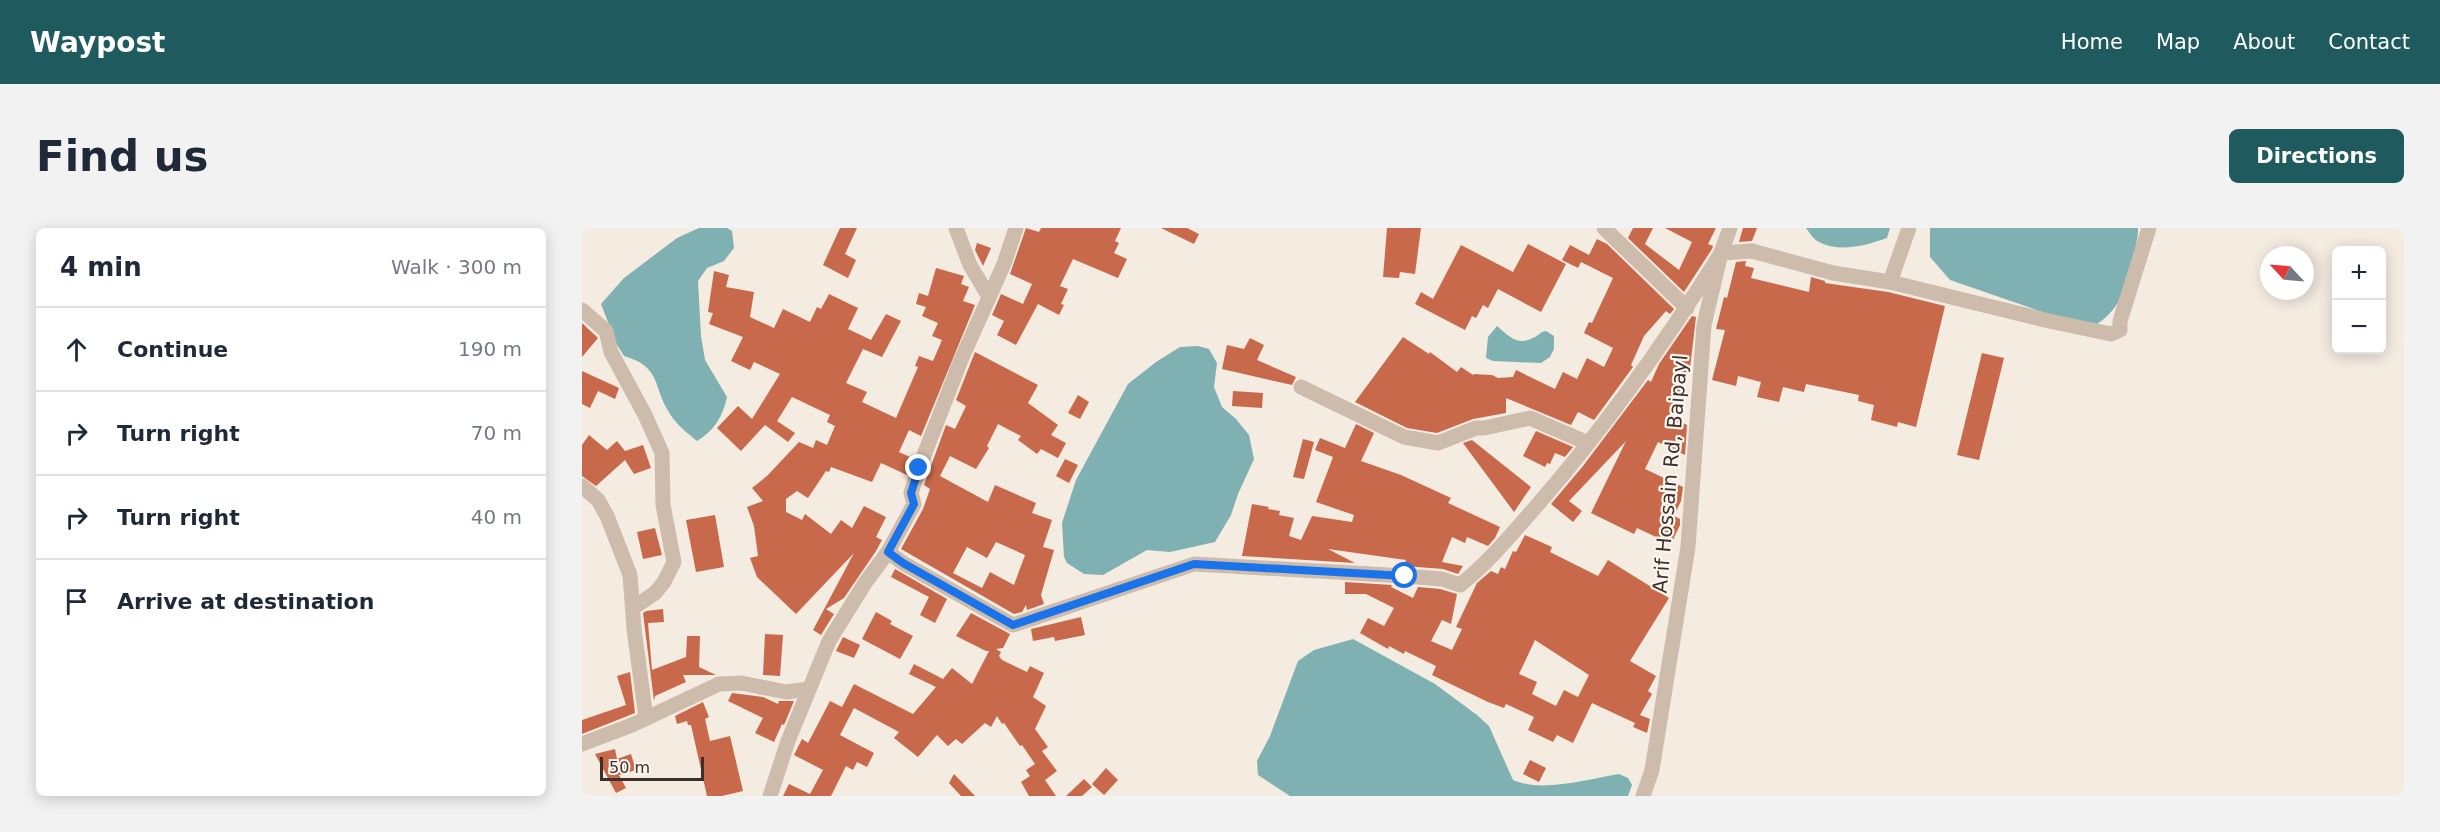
<!DOCTYPE html>
<meta charset="utf-8">
<style>
:root{--surface:#fff;--page:#f2f2f3;--text:#1f2937;--muted:#747a83;--line:#e0e1e3;--accent:#1f5a5e}
body{margin:0;font-family:"DejaVu Sans",sans-serif;background:var(--page);color:var(--text)}
.controls{position:absolute;right:18px;top:18px;display:grid;overflow:hidden;border-radius:9px;box-shadow:0 3px 15px #0003}
.controls button{width:54px;height:54px;display:grid;place-items:center;padding:0;border:0;border-bottom:2px solid var(--line);background:var(--surface);color:var(--text);font:30px sans-serif}
.compass{position:absolute;left:1678px;top:18px;width:54px;height:54px;border-radius:50%;background:var(--surface);box-shadow:0 3px 15px #0003;rotate:296deg}
.scale{position:absolute;left:18px;bottom:15px;width:104px;box-sizing:border-box;padding-left:6px;border:3px solid #3b302b;border-top:0;font-size:16px;line-height:21px;white-space:nowrap;color:#3b302b;-webkit-text-stroke:4px #fbf5ee;paint-order:stroke}
.stop{position:absolute;width:18px;height:18px;margin:-14px;border:4px solid #1a73e8;border-radius:50%;background:#fff}
.stop.end{background:#1a73e8;border-color:#fff;box-shadow:0 2px 6px #0008}
.list{margin:0;padding:0;list-style:none}
h2{display:flex;justify-content:space-between;align-items:center;height:78px;margin:0;padding:0 24px;font-size:26px}
h2 small{font-size:20px;font-weight:400;color:var(--muted)}
.list li{display:grid;grid-template-columns:39px 1fr auto;gap:18px;align-items:center;box-sizing:border-box;height:84px;padding:0 24px;border-top:2px solid var(--line)}
.list b{display:block;font-size:22px;white-space:nowrap}
.list em{font-size:20px;font-style:normal;color:var(--muted)}
.icon{flex:none;width:33px;height:33px;fill:none;stroke:currentColor;stroke-width:2;stroke-linecap:round;stroke-linejoin:round}
.map{position:relative;flex:none;width:1822px;height:568px;overflow:hidden;border-radius:9px}
header{display:flex;align-items:center;gap:36px;box-sizing:border-box;height:84px;padding:0 30px;background:var(--accent);color:#fff}
header strong{font-size:28px}
nav{display:flex;gap:33px;margin-inline-start:auto;font-size:21px}
.intro{display:flex;align-items:center;justify-content:space-between;box-sizing:border-box;height:144px;padding:0 36px}
h1{margin:0;font-size:42px}
.button{padding:15px 27px;border-radius:9px;background:var(--accent);color:#fff;font-size:21px;font-weight:700}
main{display:flex;gap:36px;padding:0 36px}
aside{flex:1;background:var(--surface);border-radius:9px;box-shadow:0 3px 15px #0003}
.map>svg:first-child{display:block}
.water{fill:#7fb0b2}
.building{fill:#c8694b;fill-rule:evenodd}
.lines{fill:none;stroke-linecap:round;stroke-linejoin:round}
.street{stroke:#cdbbac;stroke-width:15}
.route{stroke:#1a73e8;stroke-width:8}
.labels{text-anchor:middle;dominant-baseline:central;stroke-width:4.5;stroke-linejoin:round;paint-order:stroke}
.street-label{font-size:20px;fill:#3b302b;stroke:#fbf5ee}
</style>
<header>
<strong>Waypost</strong>
<nav><a>Home</a><a>Map</a><a>About</a><a>Contact</a></nav>
</header>
<div class="intro"><h1>Find us</h1><a class="button">Directions</a></div>
<main>
<aside>
<h2>4 min<small>Walk · 300 m</small></h2>
<ul class="list">
<li><svg class="icon" aria-label="ahead" viewBox="0 0 24 24"><path d="M12 20V5M6 11l6-6 6 6"/></svg><div><b>Continue</b></div><em>190 m</em></li>
<li><svg class="icon" aria-label="right" viewBox="0 0 24 24"><path d="M7 20v-9h11M14 6l5 5-5 5"/></svg><div><b>Turn right</b></div><em>70 m</em></li>
<li><svg class="icon" aria-label="right" viewBox="0 0 24 24"><path d="M7 20v-9h11M14 6l5 5-5 5"/></svg><div><b>Turn right</b></div><em>40 m</em></li>
<li><svg class="icon" aria-label="arrive" viewBox="0 0 24 24"><path d="M6 21V4h12l-3 4 3 4H6"/></svg><div><b>Arrive at destination</b></div></li>
</ul>
</aside>
<div class="map">
<svg width="1822" height="568" viewBox="0 0 1822 568">
<rect width="100%" height="100%" fill="#f4ebe1"/>
<g class="water">
<path d="M117 0H145L150 3 152 20 142 33 125 40 116 53 119 108 123 132 145 169C141 188 132 203 115 213 104 204 95 197 88 186 70 158 80 139 42 128L34 115 19 76 42 50 95 10Z"/>
<path d="M1224 0H1308L1305 10C1285 17 1258 25 1237 14 1232 12 1227 4 1224 0Z"/>
<path d="M1348 0H1556V4C1552 37 1545 77 1515 96L1472 88 1368 52 1348 29Z"/>
<path d="M915 98C932 114 941 119 960 104L964 103 972 108V121L968 129 959 135 911 133 904 130 906 109Z"/>
<path d="M616 118 627 121 635 135 632 159 640 179 654 191 667 207 672 231 656 266 649 287 633 314 588 324 565 322 521 347 502 346 485 335 482 329 480 295 494 252 546 156 574 134 598 119Z"/>
<path d="M771 411 853 456 895 487 907 498 931 552C960 565 1006 551 1037 546L1046 550 1050 557 1046 568H708L676 547 675 533 688 508 716 433 732 422Z"/>
</g>
<g class="building">
<path d="M258 0H275L263 26 274 32 266 50 241 37Z"/>
<path d="M444 0 457 4 459 0H539L533 13 537 15 532 25 545 31 536 50 491 31 478 58 486 61 479 76 482 77 477 87 456 76 434 117 415 107 422 93 410 87 419 66 441 76 450 56 428 46Z"/>
<path d="M579 0H605L617 6 612 16Z"/>
<path d="M805 0H839L833 46 818 44 817 50 801 49Z"/>
<path d="M1051 0H1071L1063 16 1097 42 1110 14 1083 0H1134L1126 16 1131 18 1130 21 1102 64 1046 10Z"/>
<path d="M1161 0H1175L1170 13 1157 14Z"/>
<path d="M1015 11 1025 16 1092 81 1088 86 1084 83 1062 108 1049 137 1051 139 1012 192 996 184 989 197 924 170V185L891 191 855 205 825 200 773 174 821 109 847 126 848 124 875 144 879 139 891 147 892 146 910 147 916 150 931 149 934 142 973 161 981 144 995 151 1005 130 1022 139 1031 120 1002 105 1007 94 1010 95 1031 50 999 34 996 40 980 32 988 17 1007 27Z"/>
<path d="M395 15 409 20 401 38 393 22Z"/>
<path d="M946 16 984 36 959 84 916 61 906 80 901 77 894 90 890 88 883 102 833 76 839 64 851 71 879 17 931 44Z"/>
<path d="M1164 33 1163 38 1172 40 1169 50 1227 64 1229 49 1243 53V55L1306 64 1363 78 1334 199 1316 194 1315 199 1289 192 1292 177 1276 173 1277 167 1224 156 1222 164 1201 159 1197 174 1175 169 1179 154 1156 148 1154 158 1130 152 1143 102 1134 101 1142 69 1145 70 1154 34Z"/>
<path d="M354 40 382 48 379 56 387 59 381 73 393 77 339 208 327 202 317 224 330 230 325 247 299 235 290 254 249 239 247 244 244 243 226 270 215 263 204 271V284L220 292 223 286 249 306 259 292 270 300 282 278 304 289 294 309 300 312 294 323 262 370 244 381 252 386 239 407 231 402 272 325 214 386 175 349 168 330 176 328 172 298 165 279 181 273 170 260 185 248 217 214 231 220 234 212 245 217 253 198 245 194 248 187 210 169 195 193 213 205 206 214 183 197 159 223 135 200 156 178 170 191 198 146 172 134 168 142 149 133 161 109 127 96 131 85 126 84 132 43 147 47 144 59 172 64 168 89 192 100 201 81 228 94 235 79 239 81 247 66 276 80 266 101 289 112 304 86 319 93 300 129 281 121 264 155 285 164 280 174 314 190 336 139 333 138 337 128 351 133 360 112 350 108 356 95 340 88 344 79 334 76 337 65 346 68Z"/>
<path d="M1110 88 1114 89 1108 140 1087 188 1105 197 1103 227 1076 214 1063 241 1101 259 1099 273 1092 288 1098 291V297L1089 316 1055 300 1052 306 1009 285 1044 213 987 273 1000 283 991 294 969 276 1001 238 1066 152 1069 154 1077 136Z"/>
<path d="M0 95 16 110 0 129Z"/>
<path d="M668 110 682 117 675 132 714 149 710 157 640 141 645 117 662 121Z"/>
<path d="M393 124 456 157 446 175 476 197 469 207 484 215 476 230 459 221 455 226 436 212 439 208 416 196 405 218 407 220 394 241 368 228 358 248 406 274 413 257 454 275 450 285 470 292 461 319 472 322 459 367 462 376 445 382 444 377 440 384 432 386 319 321 341 281 348 261 342 257 364 197 373 201 384 178 374 172ZM414 314 443 327 432 357 408 344 400 360 371 345 385 319 405 330Z"/>
<path d="M1400 125 1422 130 1397 232 1375 227Z"/>
<path d="M0 143 37 160 33 171 16 163 8 180 0 176Z"/>
<path d="M651 163 681 165 680 180 650 178Z"/>
<path d="M496 167 507 174 498 191 486 185Z"/>
<path d="M774 196 792 205 779 233 819 247 869 270 866 275 918 299 913 310 906 318 885 309 883 315 870 309 860 334 881 338 876 346 861 341 822 338 824 332 746 321 773 335 660 328 670 276 687 279 686 281 698 283 697 287 712 290 707 308 719 312 730 288 770 294 772 287 734 274 751 229 733 222 738 210 763 220Z"/>
<path d="M954 203 991 219 983 229 973 225 968 236 965 235 963 239 941 228Z"/>
<path d="M7 207 25 222 35 213 43 223 61 217 69 240 52 246 43 232 14 258 0 248V217Z"/>
<path d="M721 211 732 214 722 251 711 249Z"/>
<path d="M890 212 949 259 932 284 881 215Z"/>
<path d="M483 231 496 237 487 255 474 248Z"/>
<path d="M133 287 142 339 114 344 104 292Z"/>
<path d="M73 300 80 327 61 331 55 304Z"/>
<path d="M943 307 970 319 968 324 1016 348 1026 332 1087 370 1048 433 1074 448 1066 463 1070 466 1058 487 1068 491 1065 505 1051 499 1053 495 1010 475 991 515 975 507 971 514 946 502 952 489 924 476 922 480 906 474 850 447 854 438 823 423 822 426 807 418 806 421 778 405 786 390 802 398 812 380 784 366H763V354L810 357 809 359 831 370 836 359 858 361 875 366 869 396 860 392 849 413 870 422 880 401 874 399 895 355 909 343 916 346 919 339 923 341 931 323 934 324ZM953 412 1007 447 996 469 982 462 974 478 950 466 955 454 937 446Z"/>
<path d="M313 341 365 371 353 395 338 387 347 369 309 349Z"/>
<path d="M81 381 82 394 66 395 70 442 104 429 105 408H118L117 439 134 447H101L104 454 73 468 72 473 61 385 64 383Z"/>
<path d="M294 384 310 393 308 396 331 408 318 431 280 411Z"/>
<path d="M389 385 428 406 421 420 414 421 419 424 417 428 420 432 445 444 448 438 462 445 451 469 464 478 453 501 466 519 460 523 475 543 463 552 474 568H447L439 554 448 548 444 542 453 536 440 517 438 518 422 495 420 496 415 488 409 499 403 495 380 516 374 511 366 518 355 507 336 529 312 510 317 504 272 480 258 507 292 525 285 539 275 534 271 542 264 538 249 568H201L207 556 228 566 241 542 212 527 220 511 226 515 248 473 260 479 272 456 331 486 354 459 327 446 332 436 361 451 370 440 390 456 407 423H404L374 408Z"/>
<path d="M499 389 503 407 473 413 472 409 451 413 449 401Z"/>
<path d="M183 406 201 407 198 448 181 447Z"/>
<path d="M261 409 278 417 272 430 254 423Z"/>
<path d="M48 444 53 485 0 506V492L44 477 35 448Z"/>
<path d="M150 465 181 469 196 476 197 473H212L202 497 200 496 192 514 173 505 181 490 146 473Z"/>
<path d="M121 474 127 489 123 491 128 513 148 508 161 563 140 568H125L109 497H106L105 493 95 496 93 488Z"/>
<path d="M33 521 35 531 49 526 54 542 37 547 44 560 34 565 13 526Z"/>
<path d="M948 532 964 540 957 554 941 546Z"/>
<path d="M524 540 536 552 522 567 510 556Z"/>
<path d="M372 546 393 568H379L367 555Z"/>
<path d="M502 551 510 559 500 568H484Z"/>
</g>
<g class="lines">
<g class="street">
<path d="M374 0 388 37 407 69"/>
<path d="M1022 0 1105 80"/>
<path d="M1308 54 1327 0"/>
<path d="M0 82 24 103 29 124 63 187 80 225 81 277 92 334 82 354 73 365 51 380"/>
<path d="M719 159 822 209 856 215 894 200H902L948 190 1006 215"/>
<path d="M0 258 16 272 25 288 48 347 52 401 64 490"/>
<path d="M306 324 321 335 431 397 612 336 823 348 860 351 878 357C906 335 928 308 951 282 1021 202 1083 115 1139 25L1170 23 1251 45 1308 54 1467 93 1529 106 1538 102V93L1567 0"/>
<path d="M0 516 50 497 137 456 159 455 204 464 227 461"/>
<path d="M188 568 206 513 247 413 283 355 306 324 332 276 329 265 337 240 379 132 422 36 434 0"/>
<path d="M1061 568 1070 542 1106 319 1122 97 1139 25 1148 0"/>
</g>
</g>
<g class="lines">
<path class="route" d="M337 240 329 265 332 276 306 324 321 335 431 397 612 336 823 348"/>
</g>
<g class="labels">
<g class="street-label">
<text transform="translate(1088 246) rotate(-85)">Arif Hossain Rd, Baipayl</text>
</g>
</g>
</svg>
<div class="controls">
<button>+</button>
<button>−</button>
</div>
<svg class="compass" viewBox="-18 -18 36 36"><path d="M0-13l5 13h-10z" fill="#e53935"/><path d="M0 13l5-13h-10z" fill="#747a83"/></svg>
<div class="scale">50 m</div>
<div class="stop" style="left:823px;top:348px"></div>
<div class="stop end" style="left:337px;top:240px"></div>
</div>
</main>
